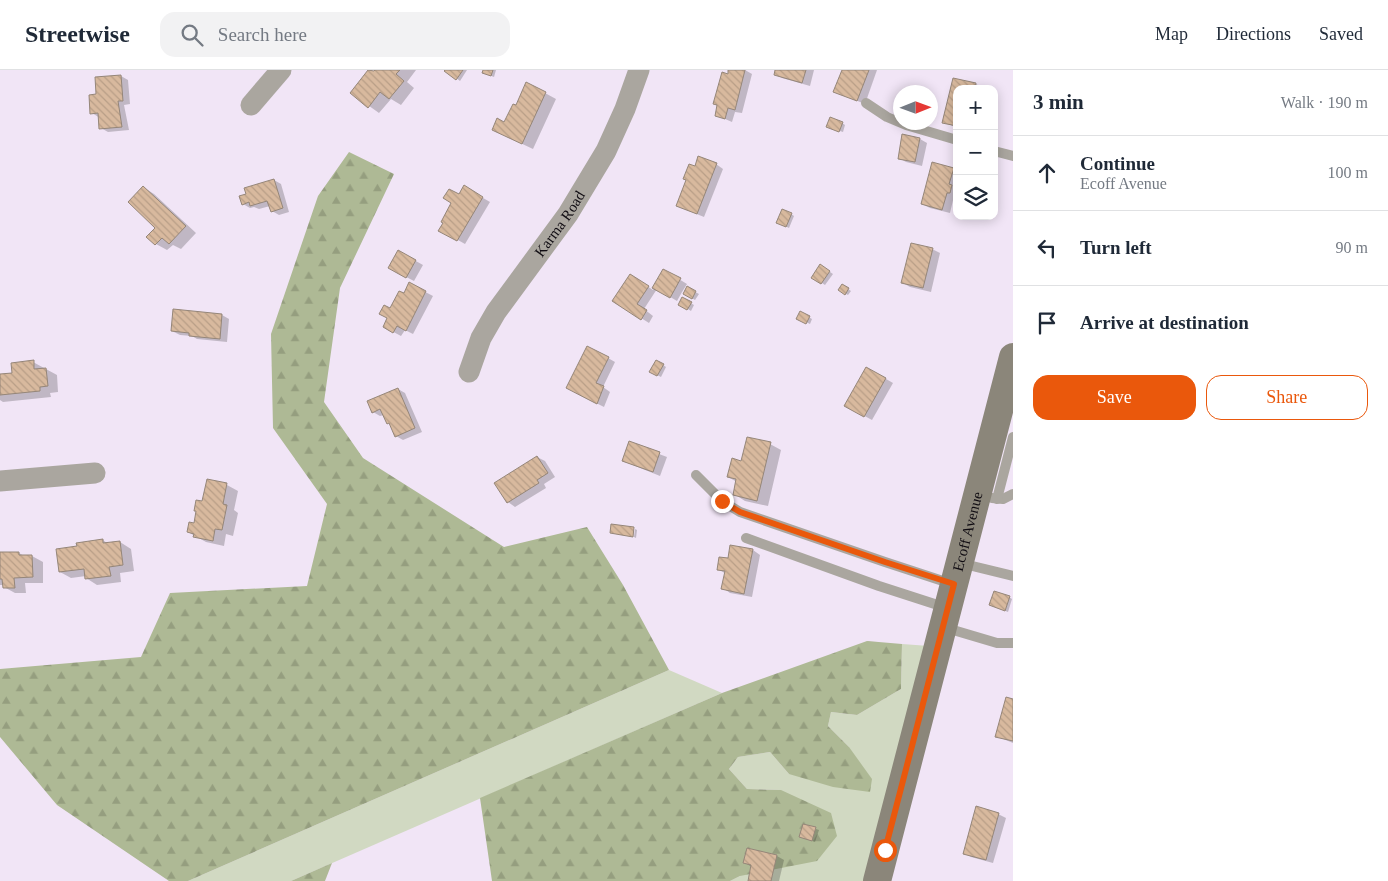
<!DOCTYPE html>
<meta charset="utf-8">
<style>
:root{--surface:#fff;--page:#f2f2f3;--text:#1f2937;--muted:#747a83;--line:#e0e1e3;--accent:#ea580c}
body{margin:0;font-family:"Times New Roman",serif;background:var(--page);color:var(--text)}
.controls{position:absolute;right:15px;top:15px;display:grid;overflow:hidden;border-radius:10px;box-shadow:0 2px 12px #0003}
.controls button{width:45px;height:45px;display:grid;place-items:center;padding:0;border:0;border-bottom:1px solid var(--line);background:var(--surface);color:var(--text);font:25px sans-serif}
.compass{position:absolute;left:893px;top:15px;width:45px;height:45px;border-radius:50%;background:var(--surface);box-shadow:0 2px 12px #0003;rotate:89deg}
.stop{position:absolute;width:15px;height:15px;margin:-11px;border:4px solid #ea580c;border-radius:50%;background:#fff}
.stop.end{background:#ea580c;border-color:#fff;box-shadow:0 1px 5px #0008}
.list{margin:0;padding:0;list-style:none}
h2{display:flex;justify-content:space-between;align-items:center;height:65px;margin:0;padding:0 20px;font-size:21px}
h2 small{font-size:16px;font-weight:400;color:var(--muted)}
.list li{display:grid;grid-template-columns:32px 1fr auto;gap:15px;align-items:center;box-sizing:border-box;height:75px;padding:0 20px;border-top:1px solid var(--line)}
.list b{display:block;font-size:19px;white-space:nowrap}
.list p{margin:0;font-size:16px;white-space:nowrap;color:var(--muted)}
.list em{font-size:16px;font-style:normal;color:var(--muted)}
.actions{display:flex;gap:10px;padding:15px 20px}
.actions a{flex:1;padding:11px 0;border:1px solid var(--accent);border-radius:15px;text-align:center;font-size:18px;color:var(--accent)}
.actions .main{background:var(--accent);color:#fff}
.icon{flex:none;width:28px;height:28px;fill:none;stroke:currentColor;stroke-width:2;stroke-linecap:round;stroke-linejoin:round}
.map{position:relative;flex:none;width:1013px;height:811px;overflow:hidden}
header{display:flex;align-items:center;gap:30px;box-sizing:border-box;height:70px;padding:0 25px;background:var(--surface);border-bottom:1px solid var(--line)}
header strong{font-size:24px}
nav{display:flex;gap:28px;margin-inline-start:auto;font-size:18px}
.search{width:350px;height:45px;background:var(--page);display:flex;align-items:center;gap:12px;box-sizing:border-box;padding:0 18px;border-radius:15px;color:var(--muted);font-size:19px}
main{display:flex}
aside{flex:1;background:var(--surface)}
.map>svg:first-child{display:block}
.grass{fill:#d1d9c2}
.forest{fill:url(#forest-firs)}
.shadow{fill:#0003}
.building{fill:url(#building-back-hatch);stroke:#958679}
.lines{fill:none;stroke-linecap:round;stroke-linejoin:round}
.lane{stroke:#aaa69f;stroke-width:10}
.street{stroke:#aaa69f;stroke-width:21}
.secondary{stroke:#8b867a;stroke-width:28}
.route{stroke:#ea580c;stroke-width:6}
.labels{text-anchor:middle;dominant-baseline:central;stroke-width:4;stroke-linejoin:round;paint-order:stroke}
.street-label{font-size:15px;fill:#100c12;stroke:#fff}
</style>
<header>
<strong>Streetwise</strong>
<div class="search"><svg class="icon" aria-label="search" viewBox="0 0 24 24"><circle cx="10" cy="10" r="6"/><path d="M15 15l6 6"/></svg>Search here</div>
<nav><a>Map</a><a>Directions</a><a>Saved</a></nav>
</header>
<main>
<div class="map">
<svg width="1013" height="811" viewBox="0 0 1013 811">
<defs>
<pattern id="forest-firs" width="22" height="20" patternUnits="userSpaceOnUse" patternTransform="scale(1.25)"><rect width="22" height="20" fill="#aeb995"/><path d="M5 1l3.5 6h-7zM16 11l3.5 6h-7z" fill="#959e7f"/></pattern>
<pattern id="building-back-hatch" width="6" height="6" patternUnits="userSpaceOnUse" patternTransform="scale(1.25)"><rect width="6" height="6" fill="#d8b99e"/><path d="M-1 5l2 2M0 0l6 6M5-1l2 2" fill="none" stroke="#b89e87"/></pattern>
</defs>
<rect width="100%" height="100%" fill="#f1e5f6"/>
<g class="grass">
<path d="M902 574 929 576 871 811H730L740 806 781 720 747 719 729 699 738 687 770 682 789 704 849 677 828 656 831 642 857 645 901 619Z"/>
<path d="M669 600 722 623 291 811H188Z"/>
</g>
<g class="forest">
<path d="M349 82 394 104 340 218 324 332 363 388 504 477 587 457 623 515 669 600 188 811H169L57 735 0 667V599L141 587 170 523 307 516 327 434 273 358 271 264 318 126Z"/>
<path d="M867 571 902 574 901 619 857 645 831 642 828 656 849 677 872 709 870 722 833 717 789 704 770 682 738 687 729 699 747 719 781 720 831 743 837 766 817 791 740 806 730 811H492L480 728 722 623Z"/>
<path d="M332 793 325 811H291Z"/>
</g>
<g class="shadow">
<path d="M370 0 374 2 376 0H416L407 12 414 18 401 35 391 29 379 43 351 23Z"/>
<path d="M446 0H467L460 11Z"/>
<path d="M484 0H496L494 7 486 4Z"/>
<path d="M730 0H745L752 4 742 43 735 42 732 52 716 45 718 36 715 34Z"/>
<path d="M776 0H814L810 16 782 8 775 4Z"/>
<path d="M843 0H877L865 34 835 22Z"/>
<path d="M121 6 128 10 130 34 124 35 129 60 108 62 101 58 100 48 92 43 98 25Z"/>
<path d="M954 9 976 14 983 18 957 19V58L944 52Z"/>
<path d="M545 23 556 29 533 79 493 60 505 54 516 37Z"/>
<path d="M842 53 845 55 843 62 831 58Z"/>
<path d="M920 69 927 73 922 96 906 92 899 88Z"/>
<path d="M716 94 723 99 704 147 677 136 695 97Z"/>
<path d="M953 99 957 101V127L954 126 950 143 930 138 922 134Z"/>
<path d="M274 110 281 114 289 142 279 145 272 141 270 136 259 139 254 137 250 138 243 134Z"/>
<path d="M143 117 154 124 196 163 181 179 173 175 167 180 156 174 148 166 156 158Z"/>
<path d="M464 117 490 132 465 174 440 160Z"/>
<path d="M791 144 794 146 789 158 781 154Z"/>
<path d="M932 179 940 183 931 222 910 217 903 213Z"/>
<path d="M398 181 423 195 414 211 389 198Z"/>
<path d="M821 196 833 204 825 215 813 207Z"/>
<path d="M664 200 687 214 682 222 684 223 688 218 699 224 695 230 682 222 677 231 657 219 644 239 653 246 649 253 614 231 638 210 653 220Z"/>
<path d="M410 214 433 226 413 264 405 260 401 266 384 257Z"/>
<path d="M842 215 851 221 848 225 839 220Z"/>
<path d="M683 229 694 235 691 241 680 234Z"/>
<path d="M174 240 222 245 229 249 227 272 197 269 192 266 180 265 172 261Z"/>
<path d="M801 243 812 249 810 254 798 248Z"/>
<path d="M608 288 615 292 603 317 610 322 604 337 574 322Z"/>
<path d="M657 291 666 297 661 307 651 302Z"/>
<path d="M33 292 57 305 58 322 50 323 51 327 3 332 0 330V305L13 304Z"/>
<path d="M867 298 893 313 872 350 846 336Z"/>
<path d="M398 319 405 323 422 362 403 370 396 366 392 355 388 353 384 345 380 346 373 342Z"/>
<path d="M630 373 667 387 660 406 623 391Z"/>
<path d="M770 374 781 380 768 436 745 431 734 424 737 412 728 407 742 392Z"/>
<path d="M537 387 545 391 555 407 544 414 546 418 515 437 508 432 496 413Z"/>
<path d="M227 415 238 421 234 440 238 443 233 466 226 464 224 476 206 472 188 462 195 454 203 432Z"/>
<path d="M635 459 637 460 636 468 634 467Z"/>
<path d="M103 470 108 474 120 472 131 479 134 501 120 503 121 512 97 515 86 508V506L71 508 60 502 78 477Z"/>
<path d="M731 476 753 480 760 485 752 527 730 523 723 518 726 504 718 499 729 490Z"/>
<path d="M19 483 24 486H32L43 492V513H25L26 523H15L4 517V515H0V484Z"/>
<path d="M1009 527 1012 529 1008 542 990 535Z"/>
<path d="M1007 628 1013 630V673L996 666Z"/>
<path d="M998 744 1006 748 993 793 971 787 964 783Z"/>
<path d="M816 759 819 760 815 772 803 768Z"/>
<path d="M777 786 784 790 779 811H749L752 797 745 793Z"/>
</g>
<g class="building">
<path d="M368 0 374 1 375 0H400L396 4 404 11 389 29 380 22 368 38 350 23Z"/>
<path d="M445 0H463L456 10 444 1Z"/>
<path d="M483 0H493L491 6 482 3Z"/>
<path d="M728 0H745L735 40 728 38 725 49 715 46 717 35 713 34 722 2 728 4Z"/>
<path d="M775 0H806L802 13 774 5Z"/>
<path d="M842 0H869L857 31 833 22Z"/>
<path d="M121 5 123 31H118L122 57 99 59 98 43 90 44 89 25 96 24 95 7Z"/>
<path d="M953 8 976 13 975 19H957V56L942 53Z"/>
<path d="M526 12 546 22 522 74 492 60 497 48 504 52 513 34 516 35Z"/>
<path d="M830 47 843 52 839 62 826 57Z"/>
<path d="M902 64 920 68 915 92 898 89Z"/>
<path d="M698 86 717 93 697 144 676 136 686 110 683 109 689 94 695 96Z"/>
<path d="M932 92 954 98 949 114 952 115 950 123H947L942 140 921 134Z"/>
<path d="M274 109 283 138 271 142 267 131 250 136 249 132 242 135 239 126 246 124 244 118Z"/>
<path d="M464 115 483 127 457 171 438 161 443 153 441 152 451 133 443 128 449 119 459 124Z"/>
<path d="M143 116 186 156 169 174 162 168 155 175 146 167 155 158 128 132Z"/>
<path d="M782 139 792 143 786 157 776 153Z"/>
<path d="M911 173 933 178 923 218 901 213Z"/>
<path d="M398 180 416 190 406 208 388 198Z"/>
<path d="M820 194 830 201 821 214 811 208Z"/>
<path d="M663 199 681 208 670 228 652 218Z"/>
<path d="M630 204 649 216 637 234 647 240 641 250 612 231Z"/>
<path d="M409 212 426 221 406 261 397 256 393 263 383 257 387 248 379 244 384 235 390 238 399 221 404 223Z"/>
<path d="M842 214 849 218 845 225 838 220Z"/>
<path d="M687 216 696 221 692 229 683 224Z"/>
<path d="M682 227 692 232 687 240 678 235Z"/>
<path d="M173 239 222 244 220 269 189 266V263L171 261Z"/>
<path d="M800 241 810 246 806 254 796 249Z"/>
<path d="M587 276 609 287 596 313 604 316 597 334 566 318Z"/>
<path d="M34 290V299L46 298 48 316 40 317V321L0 325V304L12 303 11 293Z"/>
<path d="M656 290 664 294 657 306 649 302Z"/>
<path d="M866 297 886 308 864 347 844 336Z"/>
<path d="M398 318 415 358 395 367 389 353 387 354 380 339 372 343 367 331Z"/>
<path d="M747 367 771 372 757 431 733 425 736 409 727 407 732 388 741 391Z"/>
<path d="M629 371 660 382 653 402 622 391Z"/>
<path d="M537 386 548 403 537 410 539 413 507 433 494 413Z"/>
<path d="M207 409 227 413 223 434 227 435 222 460 215 459 213 471 193 467 194 464 187 462 189 452 194 453 196 441H194L196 430 202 431Z"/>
<path d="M611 454 634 457 633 467 610 463Z"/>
<path d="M103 469V473L120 471 123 495 109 497 111 506 85 509 84 499 59 502 56 479 77 476 76 473Z"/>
<path d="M730 475 753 479 744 524 721 519 725 501 717 500 719 487 728 488Z"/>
<path d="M0 482H19V485H32L33 507 14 508 15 518H3L2 509H0Z"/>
<path d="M994 521 1010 526 1005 541 989 535Z"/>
<path d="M1006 627 1013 629V671L995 667Z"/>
<path d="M976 736 999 743 986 790 963 784Z"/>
<path d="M803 754 816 757 812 771 799 767Z"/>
<path d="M747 778 777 785 771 811H748L751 795 743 793Z"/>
</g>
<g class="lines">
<g class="lane">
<path d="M866 33 887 47 906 55 957 70"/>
<path d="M994 81 1013 86"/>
<path d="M696 405 722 431 740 442 885 492 952 514"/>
<path d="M992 428 1003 429 1013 424"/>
<path d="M997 429 1013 367"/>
<path d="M746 468 879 516 947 538"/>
<path d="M960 493 1013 506"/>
<path d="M943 557 997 573H1013"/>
</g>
<g class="street">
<path d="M251 35 281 0"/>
<path id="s1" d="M469 302 481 268 496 242 568 144 606 81 625 39 639 0"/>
<path d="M0 411 95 403"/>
</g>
<path class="secondary" id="s2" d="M877 811 1013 287"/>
</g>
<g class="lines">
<path class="route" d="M722 431 740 442 885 492 954 514 885 780"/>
</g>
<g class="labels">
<g class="street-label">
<text stroke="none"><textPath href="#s1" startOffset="175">Karma Road</textPath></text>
<text stroke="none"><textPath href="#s2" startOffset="361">Ecoff Avenue</textPath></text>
</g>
</g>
</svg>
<div class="controls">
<button>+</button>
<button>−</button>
<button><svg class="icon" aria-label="layers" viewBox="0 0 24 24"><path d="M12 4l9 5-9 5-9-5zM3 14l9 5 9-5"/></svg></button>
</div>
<svg class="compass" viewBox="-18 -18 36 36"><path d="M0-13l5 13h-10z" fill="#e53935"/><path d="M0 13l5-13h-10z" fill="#747a83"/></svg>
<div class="stop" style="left:885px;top:780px"></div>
<div class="stop end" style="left:722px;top:431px"></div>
</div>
<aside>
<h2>3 min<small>Walk · 190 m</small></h2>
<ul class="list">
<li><svg class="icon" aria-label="ahead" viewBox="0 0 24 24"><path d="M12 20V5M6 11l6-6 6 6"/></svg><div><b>Continue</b><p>Ecoff Avenue</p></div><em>100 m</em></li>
<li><svg class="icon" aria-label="left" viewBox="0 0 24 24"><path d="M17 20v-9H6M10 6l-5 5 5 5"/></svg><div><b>Turn left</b></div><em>90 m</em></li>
<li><svg class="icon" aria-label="arrive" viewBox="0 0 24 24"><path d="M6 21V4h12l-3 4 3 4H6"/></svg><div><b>Arrive at destination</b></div></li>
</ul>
<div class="actions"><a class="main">Save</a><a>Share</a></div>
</aside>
</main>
